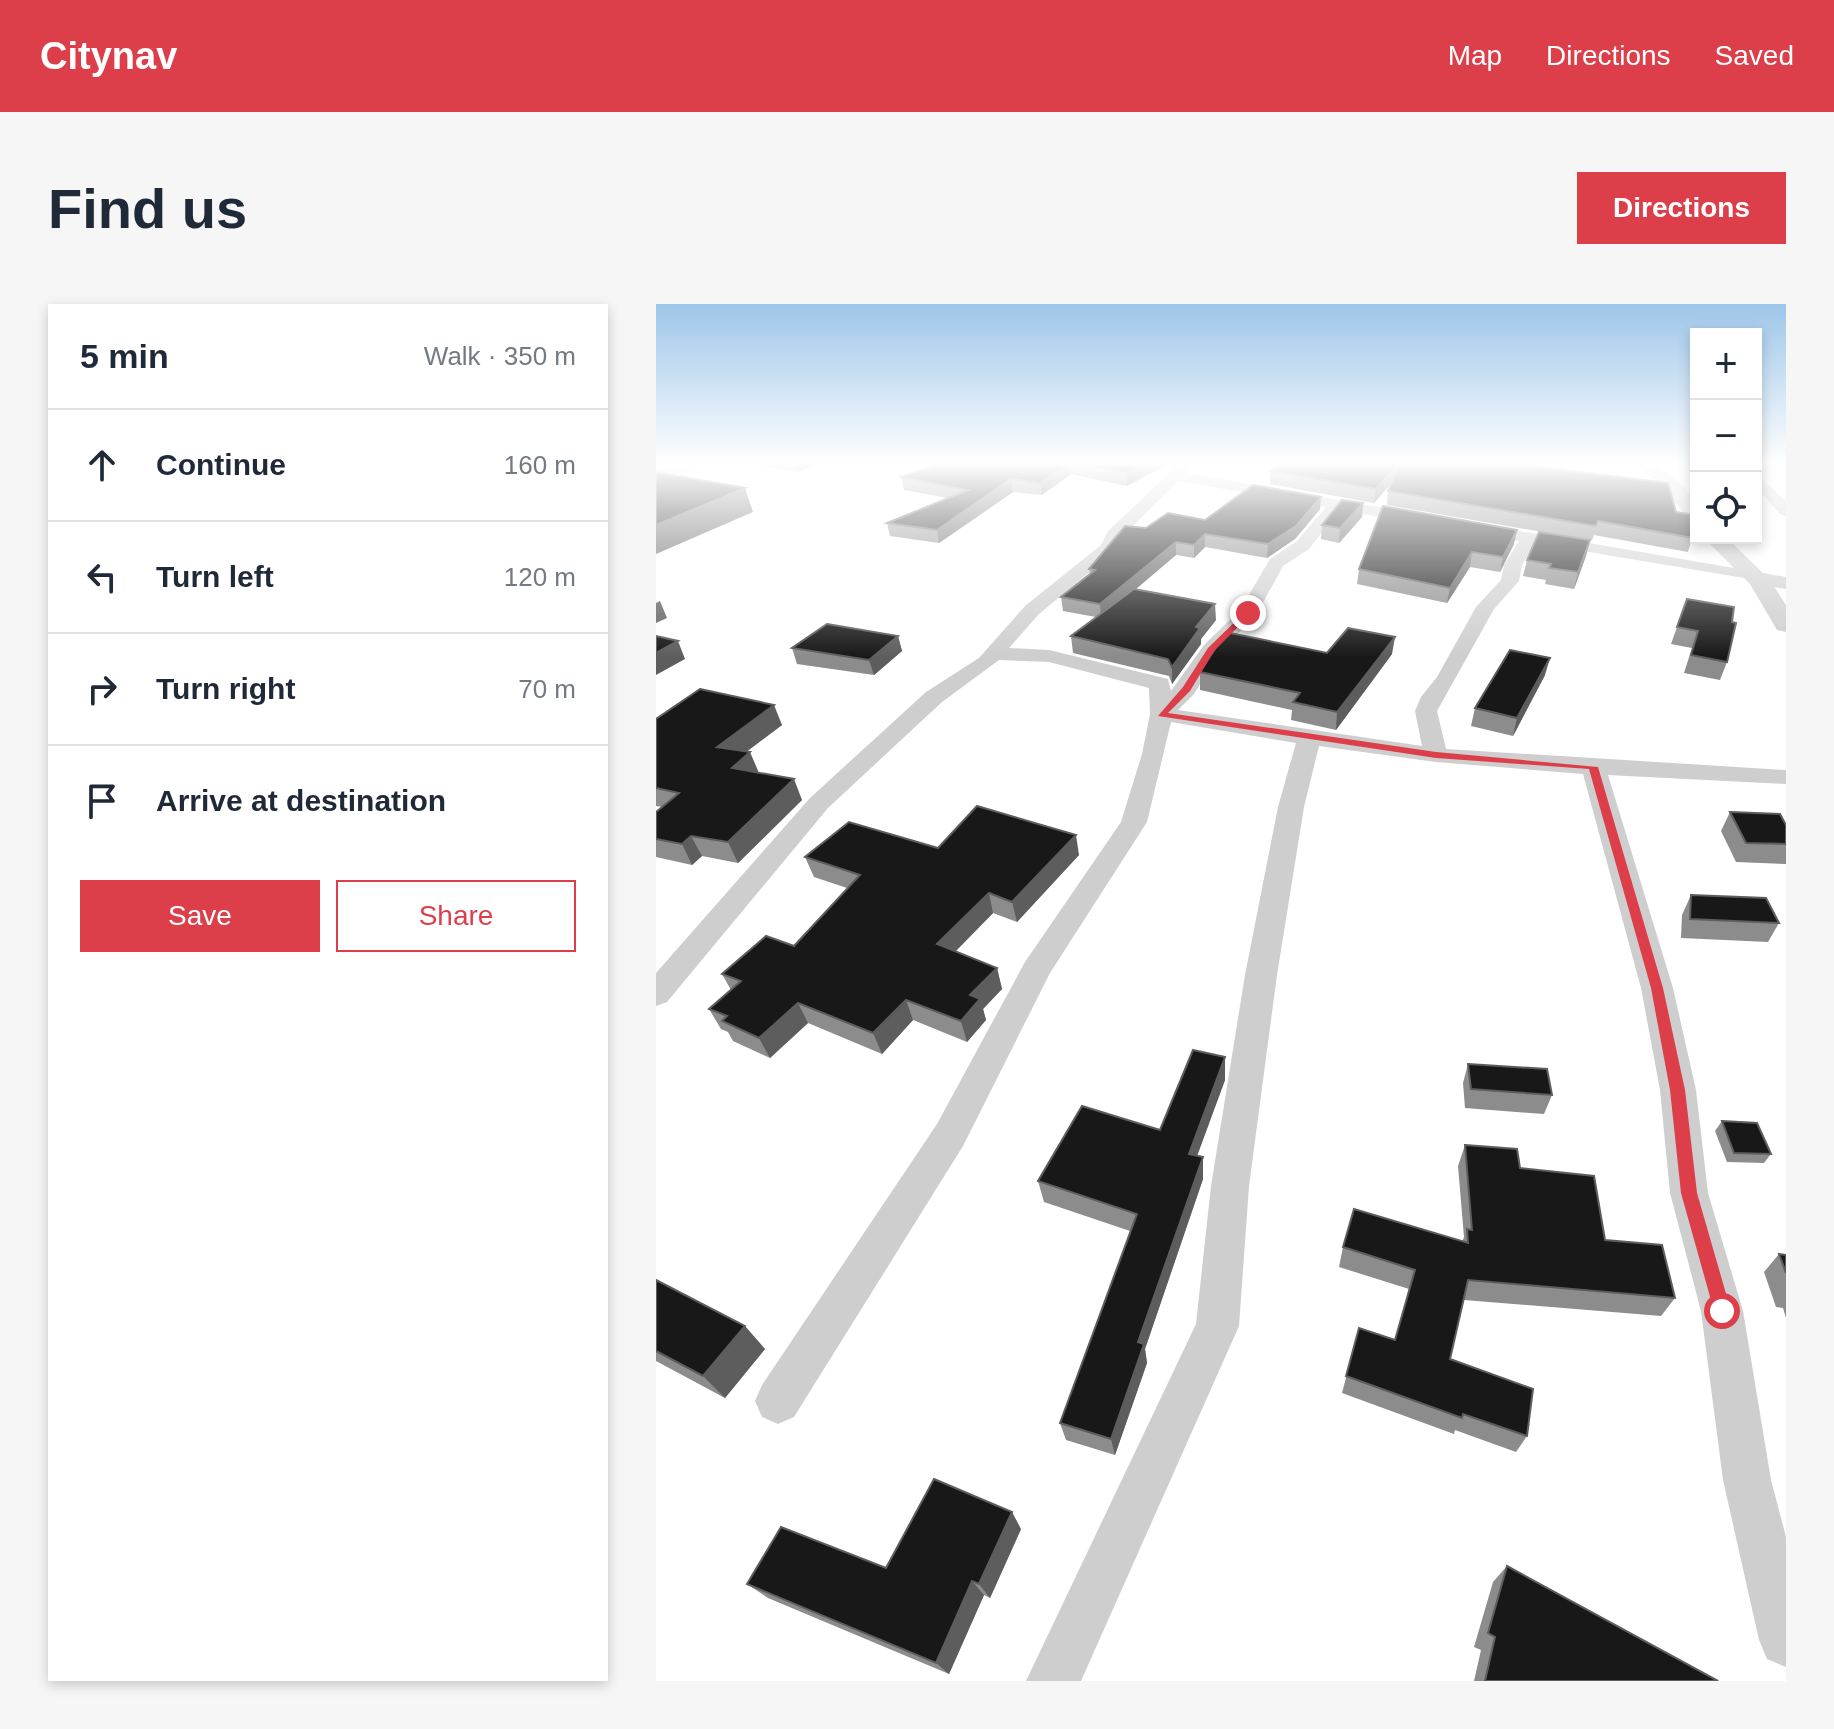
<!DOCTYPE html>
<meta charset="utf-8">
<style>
:root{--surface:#fff;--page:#f6f6f7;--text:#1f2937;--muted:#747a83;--line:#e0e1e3;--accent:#dc3e4a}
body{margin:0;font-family:Arial,sans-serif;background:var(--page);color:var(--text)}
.controls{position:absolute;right:24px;top:24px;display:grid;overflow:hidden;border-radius:0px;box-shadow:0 4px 12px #0003}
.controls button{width:72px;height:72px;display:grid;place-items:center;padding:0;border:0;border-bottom:2px solid var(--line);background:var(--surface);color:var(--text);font:40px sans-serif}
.stop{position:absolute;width:24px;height:24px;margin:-18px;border:6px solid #dc3e4a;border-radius:50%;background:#fff}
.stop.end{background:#dc3e4a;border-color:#fff;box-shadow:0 2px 8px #0008}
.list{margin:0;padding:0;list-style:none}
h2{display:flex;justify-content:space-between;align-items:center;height:104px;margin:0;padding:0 32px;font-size:34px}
h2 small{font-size:26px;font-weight:400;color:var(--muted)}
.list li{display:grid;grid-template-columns:52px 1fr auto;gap:24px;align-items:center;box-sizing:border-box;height:112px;padding:0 32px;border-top:2px solid var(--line)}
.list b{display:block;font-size:30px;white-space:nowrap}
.list em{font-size:26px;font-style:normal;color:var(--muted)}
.actions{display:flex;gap:16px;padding:24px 32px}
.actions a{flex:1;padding:18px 0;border:2px solid var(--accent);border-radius:0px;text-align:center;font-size:28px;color:var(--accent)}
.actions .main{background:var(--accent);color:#fff}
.icon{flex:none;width:44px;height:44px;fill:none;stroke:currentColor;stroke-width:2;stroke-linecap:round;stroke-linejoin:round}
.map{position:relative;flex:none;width:1130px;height:1377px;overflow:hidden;border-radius:0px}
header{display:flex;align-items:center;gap:48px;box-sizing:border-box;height:112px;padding:0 40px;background:var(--accent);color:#fff}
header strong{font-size:38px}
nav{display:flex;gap:44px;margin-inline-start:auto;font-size:28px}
.intro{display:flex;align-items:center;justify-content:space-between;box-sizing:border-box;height:192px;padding:0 48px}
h1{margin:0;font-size:56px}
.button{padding:20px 36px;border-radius:0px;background:var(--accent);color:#fff;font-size:28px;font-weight:700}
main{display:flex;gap:48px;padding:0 48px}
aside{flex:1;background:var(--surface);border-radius:0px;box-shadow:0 4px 12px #0003}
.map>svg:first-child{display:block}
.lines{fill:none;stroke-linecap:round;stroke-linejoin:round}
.minor{fill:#cecece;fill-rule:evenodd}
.tertiary{fill:#cecece;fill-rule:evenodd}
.wall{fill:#8c8c8c}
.shaded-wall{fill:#5d5d5d}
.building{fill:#181818;stroke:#5d5d5d;stroke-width:2}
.route{fill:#dc3e4a}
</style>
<header>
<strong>Citynav</strong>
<nav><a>Map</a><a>Directions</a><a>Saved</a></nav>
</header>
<div class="intro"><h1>Find us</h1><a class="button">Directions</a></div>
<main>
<aside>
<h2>5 min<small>Walk · 350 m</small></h2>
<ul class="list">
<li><svg class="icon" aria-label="ahead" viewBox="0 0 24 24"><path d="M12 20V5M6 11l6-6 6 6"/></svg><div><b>Continue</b></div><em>160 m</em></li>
<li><svg class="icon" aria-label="left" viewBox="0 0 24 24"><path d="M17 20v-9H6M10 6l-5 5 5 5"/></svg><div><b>Turn left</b></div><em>120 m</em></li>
<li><svg class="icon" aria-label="right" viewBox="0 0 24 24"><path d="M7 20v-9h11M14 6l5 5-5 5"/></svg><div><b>Turn right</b></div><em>70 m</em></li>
<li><svg class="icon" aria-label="arrive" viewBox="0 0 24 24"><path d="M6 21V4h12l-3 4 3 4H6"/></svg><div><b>Arrive at destination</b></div></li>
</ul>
<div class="actions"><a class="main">Save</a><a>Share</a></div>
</aside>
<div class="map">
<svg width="1130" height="1377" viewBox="0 0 1130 1377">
<rect width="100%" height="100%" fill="#fff"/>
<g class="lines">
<g class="minor">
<path d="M28 160H49L0 178V169Z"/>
<path d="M523 160H538L530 169 768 211 776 216 768 221 684 206 653 245 627 262 599 313 563 348 538 390 522 406 766 442 759 407 765 393 781 373 820 303 845 276 848 261 863 237 811 228 809 224 817 219 1130 273V285L1097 280 1094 275 879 239 866 261 863 277 838 305 781 407 790 445 1130 466V480L952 471 1017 684 1040 786 1052 889 1087 1007 1115 1176 1130 1233V1363L1111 1355 1103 1336 1067 1176 1045 1007 1014 889 1004 786 985 684 927 470 780 458 663 442 648 503 621 671 593 882 583 1022 425 1377H370L540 1020 555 882 589 671 622 503 640 439 515 418 491 518 394 669 307 842 138 1113 122 1120 106 1113 99 1097 106 1081 281 820 369 658 465 518 486 450 494 410 493 384 393 358 343 356 286 398 172 504 11 698 0 702V669L154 494 270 388 323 354 369 302 445 241 452 227ZM522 177 670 203 641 237 614 255 584 306 548 341 515 387 512 375 393 346 353 344 383 310 458 248 466 233Z"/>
<path d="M1100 170 1130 197V212L1124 210 1100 183Z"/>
</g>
<g class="tertiary">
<path d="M979 160H999L1027 182 1040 199V218L1033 216 1013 190Z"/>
<path d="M1048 234H1071L1114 276 1130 301V328L1121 326 1094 280Z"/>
</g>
</g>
<g class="wall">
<path d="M95 160H162L141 168Z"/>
<path d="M281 160H512L471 182 415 170 386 191 357 188 283 239 234 232 231 219 292 194 248 186 245 173Z"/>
<path d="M625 160H859L1012 179 1020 208 1040 211V220L1032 248 938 231 936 236H934L930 252 918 285 889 280 890 276 867 272 871 256 883 228 915 233 731 201 732 187 735 179 718 199 614 180V167Z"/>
<path d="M707 199 706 213 683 239 665 235 666 221Z"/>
<path d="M664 205 639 235 611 254 549 243 538 254 520 251 479 286 560 316 545 335V340L516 380 513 372 417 349 415 332 440 313 407 307 405 293 434 270 433 265 490 224 549 216Z"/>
<path d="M858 240 844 268 814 263 791 299 701 280 703 265Z"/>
<path d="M1031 295 1071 358 1064 376 1028 369 1036 344 1015 340Z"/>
<path d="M242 332 246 347 218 371 141 360 136 344Z"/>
<path d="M671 349 736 350 680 426 635 416 636 406 544 386V368Z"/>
<path d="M889 371 857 432 815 422 819 404Z"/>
<path d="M0 415 126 421 90 448 102 469 146 496 82 559 46 552 36 561 0 553V508L6 503 0 502Z"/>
<path d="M1074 508 1130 521V560L1080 558 1065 527Z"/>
<path d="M282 544 423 551 361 618 337 609 300 647 341 664 346 685 327 705 330 716 311 738 257 716 226 750 152 719 114 754 77 737 72 728 65 725 53 705 75 686 66 670 138 642 191 584 158 573 149 553Z"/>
<path d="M1035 591 1123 619 1112 638 1025 634 1026 611Z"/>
<path d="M569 753V776L541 852 547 875 489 1045 491 1059 459 1151 410 1136 404 1119 474 927 388 898 382 877 504 826Z"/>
<path d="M812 760 896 791 888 810 809 804 807 779Z"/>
<path d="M1066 817 1115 850 1108 859 1071 858 1059 827Z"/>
<path d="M809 841 864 864 1019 994 1005 1012 808 996 794 1055 871 1132 860 1148 799 1126 798 1130 686 1089 703 1024 739 1036 753 985 683 963 687 943 806 938 808 933 802 862Z"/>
<path d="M1123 950 1130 951V1014L1127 1004 1120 1003 1108 968Z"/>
<path d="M0 976 109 1045 69 1094 0 1057Z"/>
<path d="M365 1225 334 1294 328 1291 293 1370 112 1294 91 1280 230 1264Z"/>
<path d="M851 1262 1062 1377H818L825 1346 818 1343 837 1278Z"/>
</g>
<g class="shaded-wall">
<path d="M139 160H162L141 168Z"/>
<path d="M411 160H414L415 170 386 191 384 179Z"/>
<path d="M490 160H512L471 182 470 169Z"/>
<path d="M743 160 741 173 718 199 720 185Z"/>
<path d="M355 175 357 188 283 239 281 226Z"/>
<path d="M89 184 97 208 0 250V221Z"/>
<path d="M665 193 664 205 639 235 611 254 612 240Z"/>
<path d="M707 199 706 213 683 239 684 224Z"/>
<path d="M861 226 858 240 844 268 847 253Z"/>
<path d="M549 230V243L538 254V241Z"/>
<path d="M934 236 930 252 918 285 922 268Z"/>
<path d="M520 238V251L445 314 444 300Z"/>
<path d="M816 248 814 263 791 299 794 284Z"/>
<path d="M4 297 11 314 0 319V299Z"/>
<path d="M559 300 560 316 545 335V340L516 380V363L540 323Z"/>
<path d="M242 332 246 347 218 371 213 356Z"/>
<path d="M739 333 736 350 680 426 681 408Z"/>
<path d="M22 337 29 355 0 371V349Z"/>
<path d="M894 354 889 371 857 432 861 414Z"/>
<path d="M118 401 126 421 70 463 61 443Z"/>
<path d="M94 448 103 469 76 464Z"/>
<path d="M138 475 146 496 82 559 72 538Z"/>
<path d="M420 531 423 551 361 618 356 598Z"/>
<path d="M35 532 46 552 36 561 26 540Z"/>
<path d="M333 589 337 609 287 660 281 640Z"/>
<path d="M341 664 346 685 327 705 330 716 311 738 305 717 314 691Z"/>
<path d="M250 696 257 716 226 750 217 729Z"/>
<path d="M142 699 152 719 114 754 103 734Z"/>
<path d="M569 753V776L534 871 533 850Z"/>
<path d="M547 853V875L489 1045 491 1059 459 1151 455 1135 482 1038Z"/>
<path d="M89 1022 109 1045 69 1094 47 1072Z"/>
<path d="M356 1208 365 1225 334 1294 323 1280Z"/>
<path d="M316 1277 328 1291 293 1370 280 1359Z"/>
</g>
<g class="building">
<path d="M281 160H411L384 179 355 175 281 226 231 219 312 186 245 173Z"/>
<path d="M422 160H490L470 169Z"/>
<path d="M625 160H743L720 185 614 167Z"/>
<path d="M743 160H859L1012 179 1020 208 1040 211V220L1037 234 942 217 940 222 732 187Z"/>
<path d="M0 168 89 184 0 221Z"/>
<path d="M597 181 665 193 640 222 612 240 549 230 538 241 520 238 444 300 405 293 439 266 433 265 469 222 490 224 512 209 549 216Z"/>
<path d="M686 196 707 199 684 224 666 221Z"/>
<path d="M727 202 861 226 847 253 816 248 794 284 703 265Z"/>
<path d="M883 228 934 236 922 268 893 264 895 260 871 256Z"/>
<path d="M478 285 559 300 540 323 544 324 516 363 512 355 415 332Z"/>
<path d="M1031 295 1078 303 1076 318 1080 319 1071 358 1035 351 1042 327 1021 323Z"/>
<path d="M171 320 242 332 213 356 136 344Z"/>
<path d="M692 324 739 333 681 408 637 398 644 389 544 368 570 328 671 349Z"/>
<path d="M0 332 22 337 0 349Z"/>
<path d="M854 346 894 354 861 414 819 404Z"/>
<path d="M44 385 118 401 61 443 94 448 76 464 138 475 72 538 35 532 26 540 0 535V508L23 489 0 484V415Z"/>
<path d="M321 502 420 531 356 598 333 589 281 640 341 664 314 691 324 695 305 717 250 696 217 729 142 699 103 734 66 717 71 712 53 705 85 677 66 670 110 632 138 642 204 571 149 553 193 518 282 544Z"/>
<path d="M1074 508 1124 510 1130 521V540L1090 539Z"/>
<path d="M1035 591 1110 594 1123 619 1034 615Z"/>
<path d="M537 746 569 753 533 850 547 853 482 1038 488 1040 455 1135 404 1119 481 910 382 877 426 802 504 826Z"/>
<path d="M812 760 891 765 896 791 815 785Z"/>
<path d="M1066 817 1101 819 1115 850 1078 849Z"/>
<path d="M809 841 861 845 864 864 938 872 949 936 1006 941 1019 994 812 976 794 1055 877 1085 871 1132 807 1110 806 1114 690 1072 703 1024 739 1036 759 966 687 943 698 905 812 939 811 925 816 926Z"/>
<path d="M1123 950 1130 951V969Z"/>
<path d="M0 976 89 1022 47 1072 0 1047Z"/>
<path d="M278 1175 356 1208 323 1280 316 1277 280 1359 91 1280 125 1223 230 1264Z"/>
<path d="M851 1262 1062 1377H829L839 1333 832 1329Z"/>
</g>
<linearGradient id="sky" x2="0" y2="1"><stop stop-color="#9dc6e9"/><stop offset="0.45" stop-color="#fff"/><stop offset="1" stop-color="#fff" stop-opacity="0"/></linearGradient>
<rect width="1130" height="353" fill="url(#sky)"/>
<path class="route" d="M590 307 596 309 558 347 534 387 512 409 780 448 942 463 1007 684 1029 786 1041 889 1075 1007 1072 1013H1060L1058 1007 1025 889 1014 786 995 684 933 465 780 454 502 412 527 383 552 344Z"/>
</svg>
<div class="controls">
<button>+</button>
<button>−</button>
<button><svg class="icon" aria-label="locate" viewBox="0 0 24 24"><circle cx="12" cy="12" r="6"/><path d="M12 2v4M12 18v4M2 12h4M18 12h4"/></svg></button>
</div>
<div class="stop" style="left:1066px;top:1007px"></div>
<div class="stop end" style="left:592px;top:309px"></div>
</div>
</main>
